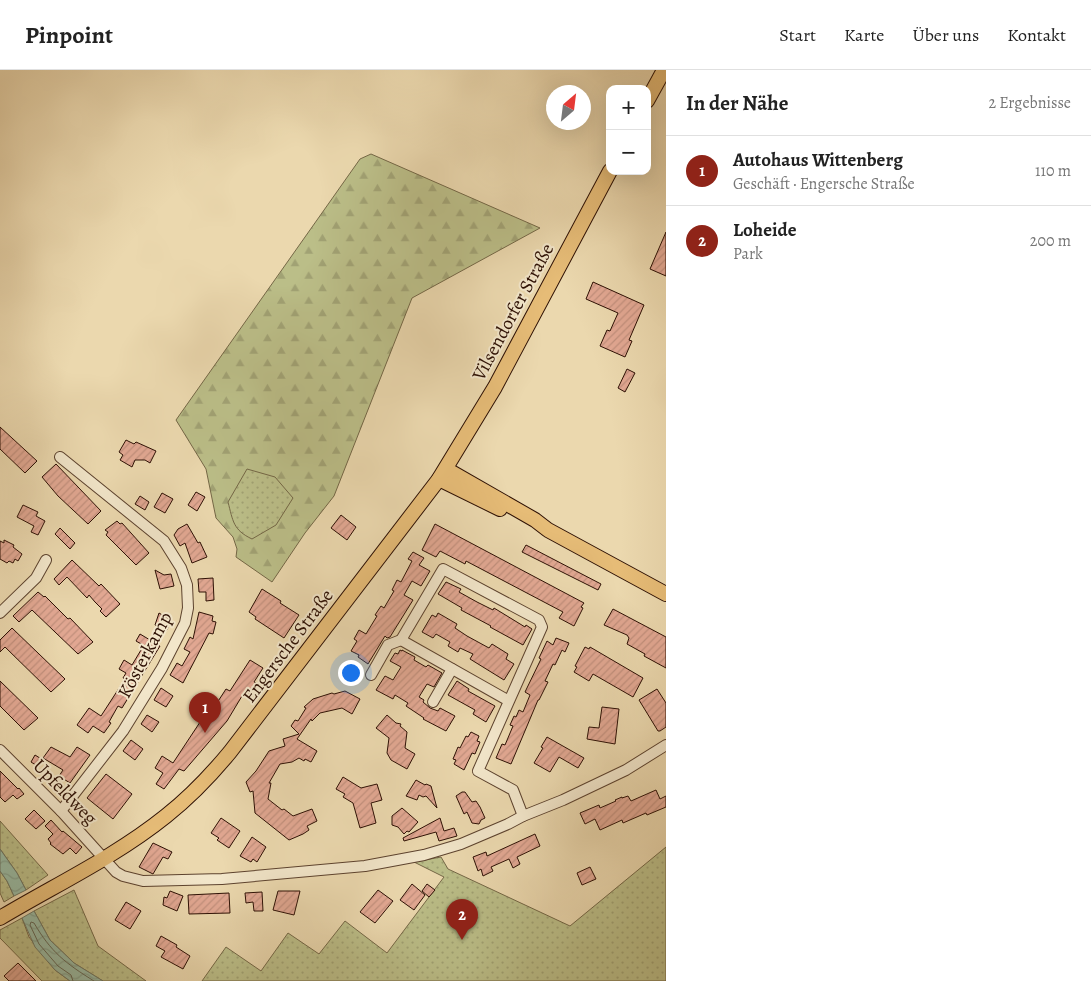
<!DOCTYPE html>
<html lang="de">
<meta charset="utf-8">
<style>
:root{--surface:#fff;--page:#f2f2f2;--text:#222;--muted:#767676;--line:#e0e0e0;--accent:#8f2418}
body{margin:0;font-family:Alegreya,serif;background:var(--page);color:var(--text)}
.controls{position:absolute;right:15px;top:15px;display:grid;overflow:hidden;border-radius:10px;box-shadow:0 5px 20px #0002}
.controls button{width:45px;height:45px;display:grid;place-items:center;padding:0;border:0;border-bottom:1px solid var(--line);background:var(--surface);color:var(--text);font:25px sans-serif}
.compass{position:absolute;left:546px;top:15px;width:45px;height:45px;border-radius:50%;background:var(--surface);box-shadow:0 5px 20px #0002;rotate:28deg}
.you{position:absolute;left:350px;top:602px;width:18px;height:18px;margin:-12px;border:4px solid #fff;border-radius:50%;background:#1a73e8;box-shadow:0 0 0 8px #1a73e833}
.badge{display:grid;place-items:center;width:32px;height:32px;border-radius:50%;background:var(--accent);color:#fff;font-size:16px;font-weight:700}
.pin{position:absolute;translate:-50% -41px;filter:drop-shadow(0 1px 2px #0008)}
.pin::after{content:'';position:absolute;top:26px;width:18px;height:15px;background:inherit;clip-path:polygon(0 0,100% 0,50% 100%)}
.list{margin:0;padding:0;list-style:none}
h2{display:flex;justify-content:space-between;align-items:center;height:65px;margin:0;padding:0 20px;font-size:21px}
h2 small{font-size:16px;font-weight:400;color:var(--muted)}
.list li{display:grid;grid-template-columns:32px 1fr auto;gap:15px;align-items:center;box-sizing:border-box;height:70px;padding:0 20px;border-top:1px solid var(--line)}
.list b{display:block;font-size:19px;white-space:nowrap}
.list p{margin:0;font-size:16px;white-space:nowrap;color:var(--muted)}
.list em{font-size:16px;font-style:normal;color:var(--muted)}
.map{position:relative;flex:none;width:666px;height:911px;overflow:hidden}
header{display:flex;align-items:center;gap:30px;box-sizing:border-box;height:70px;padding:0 25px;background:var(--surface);border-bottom:1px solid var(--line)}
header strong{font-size:24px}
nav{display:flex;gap:28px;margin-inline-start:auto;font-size:18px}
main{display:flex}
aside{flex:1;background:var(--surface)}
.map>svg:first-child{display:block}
.forest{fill:url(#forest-firs);stroke:#746746}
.park{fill:url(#park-dots);stroke:#746746}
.water{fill:url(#water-waves);stroke:#6e7764}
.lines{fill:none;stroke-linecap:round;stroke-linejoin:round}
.shore{stroke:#636654;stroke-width:1}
.building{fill:url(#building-hatch);stroke:#2d1004}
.minor-casing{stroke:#5c422e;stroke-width:12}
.major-casing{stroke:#2d1004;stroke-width:16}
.minor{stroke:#f2e6ca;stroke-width:10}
.major{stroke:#e6bc77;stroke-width:14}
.labels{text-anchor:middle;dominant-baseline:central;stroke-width:4;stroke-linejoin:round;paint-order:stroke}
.street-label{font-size:19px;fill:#2d1004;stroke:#f2e6ca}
</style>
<header>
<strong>Pinpoint</strong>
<nav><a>Start</a><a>Karte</a><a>Über uns</a><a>Kontakt</a></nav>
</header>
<main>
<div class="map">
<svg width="666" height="911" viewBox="0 0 666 911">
<defs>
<pattern id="forest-firs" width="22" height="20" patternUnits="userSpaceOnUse" patternTransform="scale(1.25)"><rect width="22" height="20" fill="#bbbe88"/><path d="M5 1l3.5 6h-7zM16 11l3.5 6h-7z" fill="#a1a274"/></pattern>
<pattern id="park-dots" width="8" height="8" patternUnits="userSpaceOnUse" patternTransform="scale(1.25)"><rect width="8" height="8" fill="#bbbe88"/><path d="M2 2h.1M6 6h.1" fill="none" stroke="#a1a274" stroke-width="1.8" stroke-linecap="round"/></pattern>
<pattern id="water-waves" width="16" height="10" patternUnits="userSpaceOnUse" patternTransform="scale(1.25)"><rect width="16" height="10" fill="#99bba4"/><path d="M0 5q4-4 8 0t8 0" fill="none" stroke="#84a08c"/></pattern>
<pattern id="building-hatch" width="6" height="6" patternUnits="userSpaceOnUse" patternTransform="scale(1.25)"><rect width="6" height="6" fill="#e2a893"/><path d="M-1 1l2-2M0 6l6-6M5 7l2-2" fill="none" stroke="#c2907d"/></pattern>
</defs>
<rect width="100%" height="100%" fill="#ebd8ae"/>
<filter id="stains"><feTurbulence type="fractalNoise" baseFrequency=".004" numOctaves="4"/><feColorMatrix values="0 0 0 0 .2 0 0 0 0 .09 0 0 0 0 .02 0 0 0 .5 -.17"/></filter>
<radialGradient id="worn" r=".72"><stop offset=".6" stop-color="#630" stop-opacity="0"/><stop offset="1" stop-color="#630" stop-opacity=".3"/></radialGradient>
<path class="forest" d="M371 84 540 158 412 228 334 426 305 463 272 512 236 487 237 479 233 467 216 448 206 399 176 350 360 89Z"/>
<g class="park">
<path d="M247 399 275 407 293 428 276 455 252 469C233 460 233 451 228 432Z"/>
<path d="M0 751 48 805 26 820 17 803 0 779Z"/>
<path d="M666 777V911H202L226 877 261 901 288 863 319 884 345 851 387 883 444 807 414 792 441 787 448 799 570 856Z"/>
<path d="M0 801 7 811 14 826 4 832 0 823Z"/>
<path d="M74 820 98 876 146 911H103L74 893 50 870 34 841Z"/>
<path d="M22 848 29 867 55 900 70 911H42L0 868V860Z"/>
</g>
<g class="water">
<path d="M0 779 17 803 26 820 14 826 7 811 0 801Z"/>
<path d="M34 841 50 870 74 893 103 911H70L55 900 35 877 22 848Z"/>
</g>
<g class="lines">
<path class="shore" d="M73 911 71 905 58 896 39 874 30 855 31 852 34 853C51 882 65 893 94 911"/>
</g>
<g class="building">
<path d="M666 162V206L650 199Z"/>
<path d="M593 212 644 235 629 270 632 271 625 287 600 276 607 260 610 261 618 243 586 229Z"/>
<path d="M627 299 635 303 625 322 618 318Z"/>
<path d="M0 357 37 391 25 403 0 379Z"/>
<path d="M126 370 134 374 136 372 156 381 150 393 145 390H135L132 397 120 390 123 385 119 382Z"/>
<path d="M56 394 101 441 88 454 58 426 42 407Z"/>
<path d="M196 422 205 427 197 441 188 435Z"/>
<path d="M162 423 173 429 165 443 154 437Z"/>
<path d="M140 426 149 432 145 440 135 434Z"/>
<path d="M23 435 38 442 36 446 45 451 38 465 31 462 34 456 17 447Z"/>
<path d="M341 445 356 457 347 470 331 458Z"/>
<path d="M117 451 120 454 122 453 149 483 136 495 106 465 108 462 105 460Z"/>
<path d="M187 454 198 473 200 472 207 487 192 493 185 473 180 476 174 465 178 459Z"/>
<path d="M435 454 584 533 581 537 583 538 574 556 559 548 563 542 466 491 465 494 440 481 436 487 422 480Z"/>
<path d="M60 458 75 473 70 479 55 464Z"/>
<path d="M4 470 14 475 13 477 22 484 18 491 15 489 13 493 9 491 7 493 0 489V471L4 473Z"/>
<path d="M526 475 601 514 598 520 522 482Z"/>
<path d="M413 482 424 488 419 495 430 501 421 516 412 511 404 525 413 530 390 567 387 568 385 566 368 594 358 587 359 585 351 581 357 571 354 569 359 560 366 564 377 546 375 545 381 536 384 538 394 521 392 520 397 510 401 512 412 491 408 489Z"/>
<path d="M72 490 99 516 101 514 120 534 106 547 100 541 102 539 95 532 89 525 87 528 67 507 59 515 54 509Z"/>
<path d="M155 500 164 505 171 504 174 516 160 519Z"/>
<path d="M213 508 214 530 206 531V522H199L198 509Z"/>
<path d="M446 512 461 519 459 522 477 532 493 540 494 538 525 557 526 555 532 559 523 575 490 557 491 556 461 540 462 538 438 524Z"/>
<path d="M262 519 281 531 280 533 299 545 284 568 255 549 256 547 249 542Z"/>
<path d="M38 522 44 527 45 526 68 549 70 548 93 572 78 584 32 540 19 552 13 546Z"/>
<path d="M613 539 666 567V598L644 586 645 584 627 574 629 568 627 565 604 555Z"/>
<path d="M199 542 213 546 212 551 216 552 213 564 209 563 183 613 170 605 177 593 182 596 190 582 184 579 190 567 193 569Z"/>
<path d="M159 543 171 550 167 560 155 555Z"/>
<path d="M438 543 457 554 455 558 467 566 489 578 492 574 508 584 506 589 514 594 504 610 470 589 473 584 460 578 458 582 448 576 450 572 436 564 433 568 422 562 432 545 436 547Z"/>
<path d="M12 558 65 609 51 622 5 577 0 582V570Z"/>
<path d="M140 564 160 576 122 638 118 636 109 652 111 653 104 663 93 656 88 663 77 655 89 638 101 646 125 609 123 608 126 603 119 599 124 590 132 595 141 580 143 575 136 571Z"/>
<path d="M556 568 569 573 565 582 562 580 555 595 553 594 545 611 548 612 539 630H538L511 694 496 688 502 674 505 675 513 656 510 655 514 646 516 647 519 640 523 642 530 625 525 622 541 589 539 588 547 571 553 575Z"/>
<path d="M585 577 589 579 590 577 643 608 633 627 593 604 589 611 574 602 577 597 575 596Z"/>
<path d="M400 580 402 581V580L415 587 414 590 426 597 428 595 442 603 434 617 427 614 419 627 424 630 423 632 430 638 438 641 440 638 455 646 446 661 423 649 424 648 406 636 408 633 395 625 393 629 376 620 385 606 393 610 401 597 390 591 395 583 398 584Z"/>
<path d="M250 590 263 598 254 612 256 613 250 624 245 621 227 651 184 701 179 699 164 719 156 714 163 703 155 698 162 686 173 693 210 637 213 639 226 619 230 621Z"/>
<path d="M0 611 38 648 24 660 0 636Z"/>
<path d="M457 611 469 619 468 621 495 636 486 652 473 644 475 640 448 625Z"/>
<path d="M161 618 173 626 166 637 154 630Z"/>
<path d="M657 619 666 633V657L660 661H658L639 630Z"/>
<path d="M345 621 360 629 352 644 342 638 320 643 312 651 311 649 297 669 317 681 311 692 305 689 304 691 299 688 292 692 280 694 269 713H271L268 729 282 740 284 739 293 746 312 739 317 751 307 756 309 760 303 764 289 770 255 743 253 721 250 722 246 712 256 701 269 681 285 676 283 669 299 664 291 656 295 650 298 651 306 638 304 637 313 629 332 623 334 624Z"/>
<path d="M602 637 619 639 615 674 587 669 589 657 599 658Z"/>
<path d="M147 645 159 652 152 662 141 654Z"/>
<path d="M387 645 396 653 401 654 400 656 407 662 405 678 415 684 407 699 391 690 387 683 389 668 376 658Z"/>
<path d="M471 662 479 666 477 671 480 672 475 684 472 683 464 700 454 694 456 690 453 689 458 677 460 678 466 666 468 667Z"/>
<path d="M547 667 584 688 578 698 559 687 550 702 534 693 543 678 541 677Z"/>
<path d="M131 670 143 679 135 690 123 681Z"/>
<path d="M51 677 70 687 77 677 90 685 70 713 59 706 63 700 43 688Z"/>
<path d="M35 685 43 690 39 697 31 692Z"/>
<path d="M0 701 18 719 19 718 24 724 17 729 13 725 5 732 0 727Z"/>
<path d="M106 704 132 724 113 749 87 728Z"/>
<path d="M343 707 361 718 377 714 382 730 371 733 376 753 360 758 353 733 343 727 345 724 336 719Z"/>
<path d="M416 710 425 715 426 714 431 716 437 738 426 726 423 727 419 725 417 730 406 726Z"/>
<path d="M656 720 660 729 666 726V737L647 745 646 743 623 753 622 750 600 760 595 749 585 754 580 743 599 735 600 738 616 731 615 730 622 727V728L628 726 631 731Z"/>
<path d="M462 722H465L472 732 476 731 480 737 485 748 481 750 479 754 472 753 467 742 464 744 456 726Z"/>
<path d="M402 738 418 752 409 762 407 761 404 764 398 757 392 755V746Z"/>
<path d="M34 740 45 751 36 759 25 749Z"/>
<path d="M221 748 240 761 229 778 217 770 219 768 211 763Z"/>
<path d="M440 748 444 761 454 758 457 766 439 771 436 762 404 771 403 768Z"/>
<path d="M51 750 62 762 63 761 82 777 76 784 70 778 63 784 50 774 51 773 48 769 53 764 45 756Z"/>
<path d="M535 764 540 776 517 787 520 794 513 798 509 789 491 797 493 801 483 806 481 799 478 801 473 787 486 782 487 786Z"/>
<path d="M252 767 266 777 257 792 253 789 251 792 240 786Z"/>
<path d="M153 773 172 782 168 789 163 787 153 804 139 797Z"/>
<path d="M590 797 596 809 582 815 577 803Z"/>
<path d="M412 814 425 825 414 840 400 830Z"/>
<path d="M427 814 435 820 429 827 422 821Z"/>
<path d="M378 820 393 831 375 853 360 842Z"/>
<path d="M170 821 183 826 177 841 163 835 164 827 167 828Z"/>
<path d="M278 821H300L294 845 273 840Z"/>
<path d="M262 822 263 841H254L253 832 246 833 245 823Z"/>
<path d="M229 823 230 843 189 844 188 825Z"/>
<path d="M126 832 141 841 130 859 115 850Z"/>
<path d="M161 866 177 875 176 877 190 886 183 899 161 887 165 881 156 876Z"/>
<path d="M18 893 36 911H9L4 906Z"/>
</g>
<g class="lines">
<g class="minor-casing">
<g id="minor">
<path d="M60 387 164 471 181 498 187 515 188 538 185 553 162 598 123 661 61 741"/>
<path d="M0 543 36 508 46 490"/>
<path d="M371 605 388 575 401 570"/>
<path d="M509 631 401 570 443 499 539 550 542 557 478 701 513 720 523 746"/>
<path d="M433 632 452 599"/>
<path d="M0 680 61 741 116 802 123 806 143 811 222 809 365 796 424 785 461 774 508 754 523 746 563 730 626 700 666 675"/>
</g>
</g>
<g class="major-casing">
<g id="major">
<path d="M647 31 664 0"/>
<path d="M446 399 535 450 548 460 666 524"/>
<path d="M439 409 500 439"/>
<path d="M0 848C55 815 115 787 166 746 190 727 211 705 230 682L439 409 495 317 610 101"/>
</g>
</g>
<use href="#minor" class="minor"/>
<use href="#major" class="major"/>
</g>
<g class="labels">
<g class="street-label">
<text transform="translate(513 242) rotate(-62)">Vilsendorfer Straße</text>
<text transform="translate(288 576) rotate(-53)">Engersche Straße</text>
<text transform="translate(145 585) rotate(-62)">Kösterkamp</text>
<text transform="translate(65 722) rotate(46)">Upfeldweg</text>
</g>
</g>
<rect width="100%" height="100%" filter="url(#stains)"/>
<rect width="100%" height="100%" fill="url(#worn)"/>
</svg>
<div class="controls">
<button>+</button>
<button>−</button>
</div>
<svg class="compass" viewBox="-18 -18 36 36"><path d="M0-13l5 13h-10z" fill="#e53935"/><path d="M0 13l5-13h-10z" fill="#767676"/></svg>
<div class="you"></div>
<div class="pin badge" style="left:205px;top:663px">1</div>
<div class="pin badge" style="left:462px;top:870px">2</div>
</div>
<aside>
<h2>In der Nähe<small>2 Ergebnisse</small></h2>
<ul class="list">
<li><span class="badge">1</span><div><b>Autohaus Wittenberg</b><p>Geschäft · Engersche Straße</p></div><em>110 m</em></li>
<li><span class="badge">2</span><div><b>Loheide</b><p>Park</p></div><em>200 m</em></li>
</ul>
</aside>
</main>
